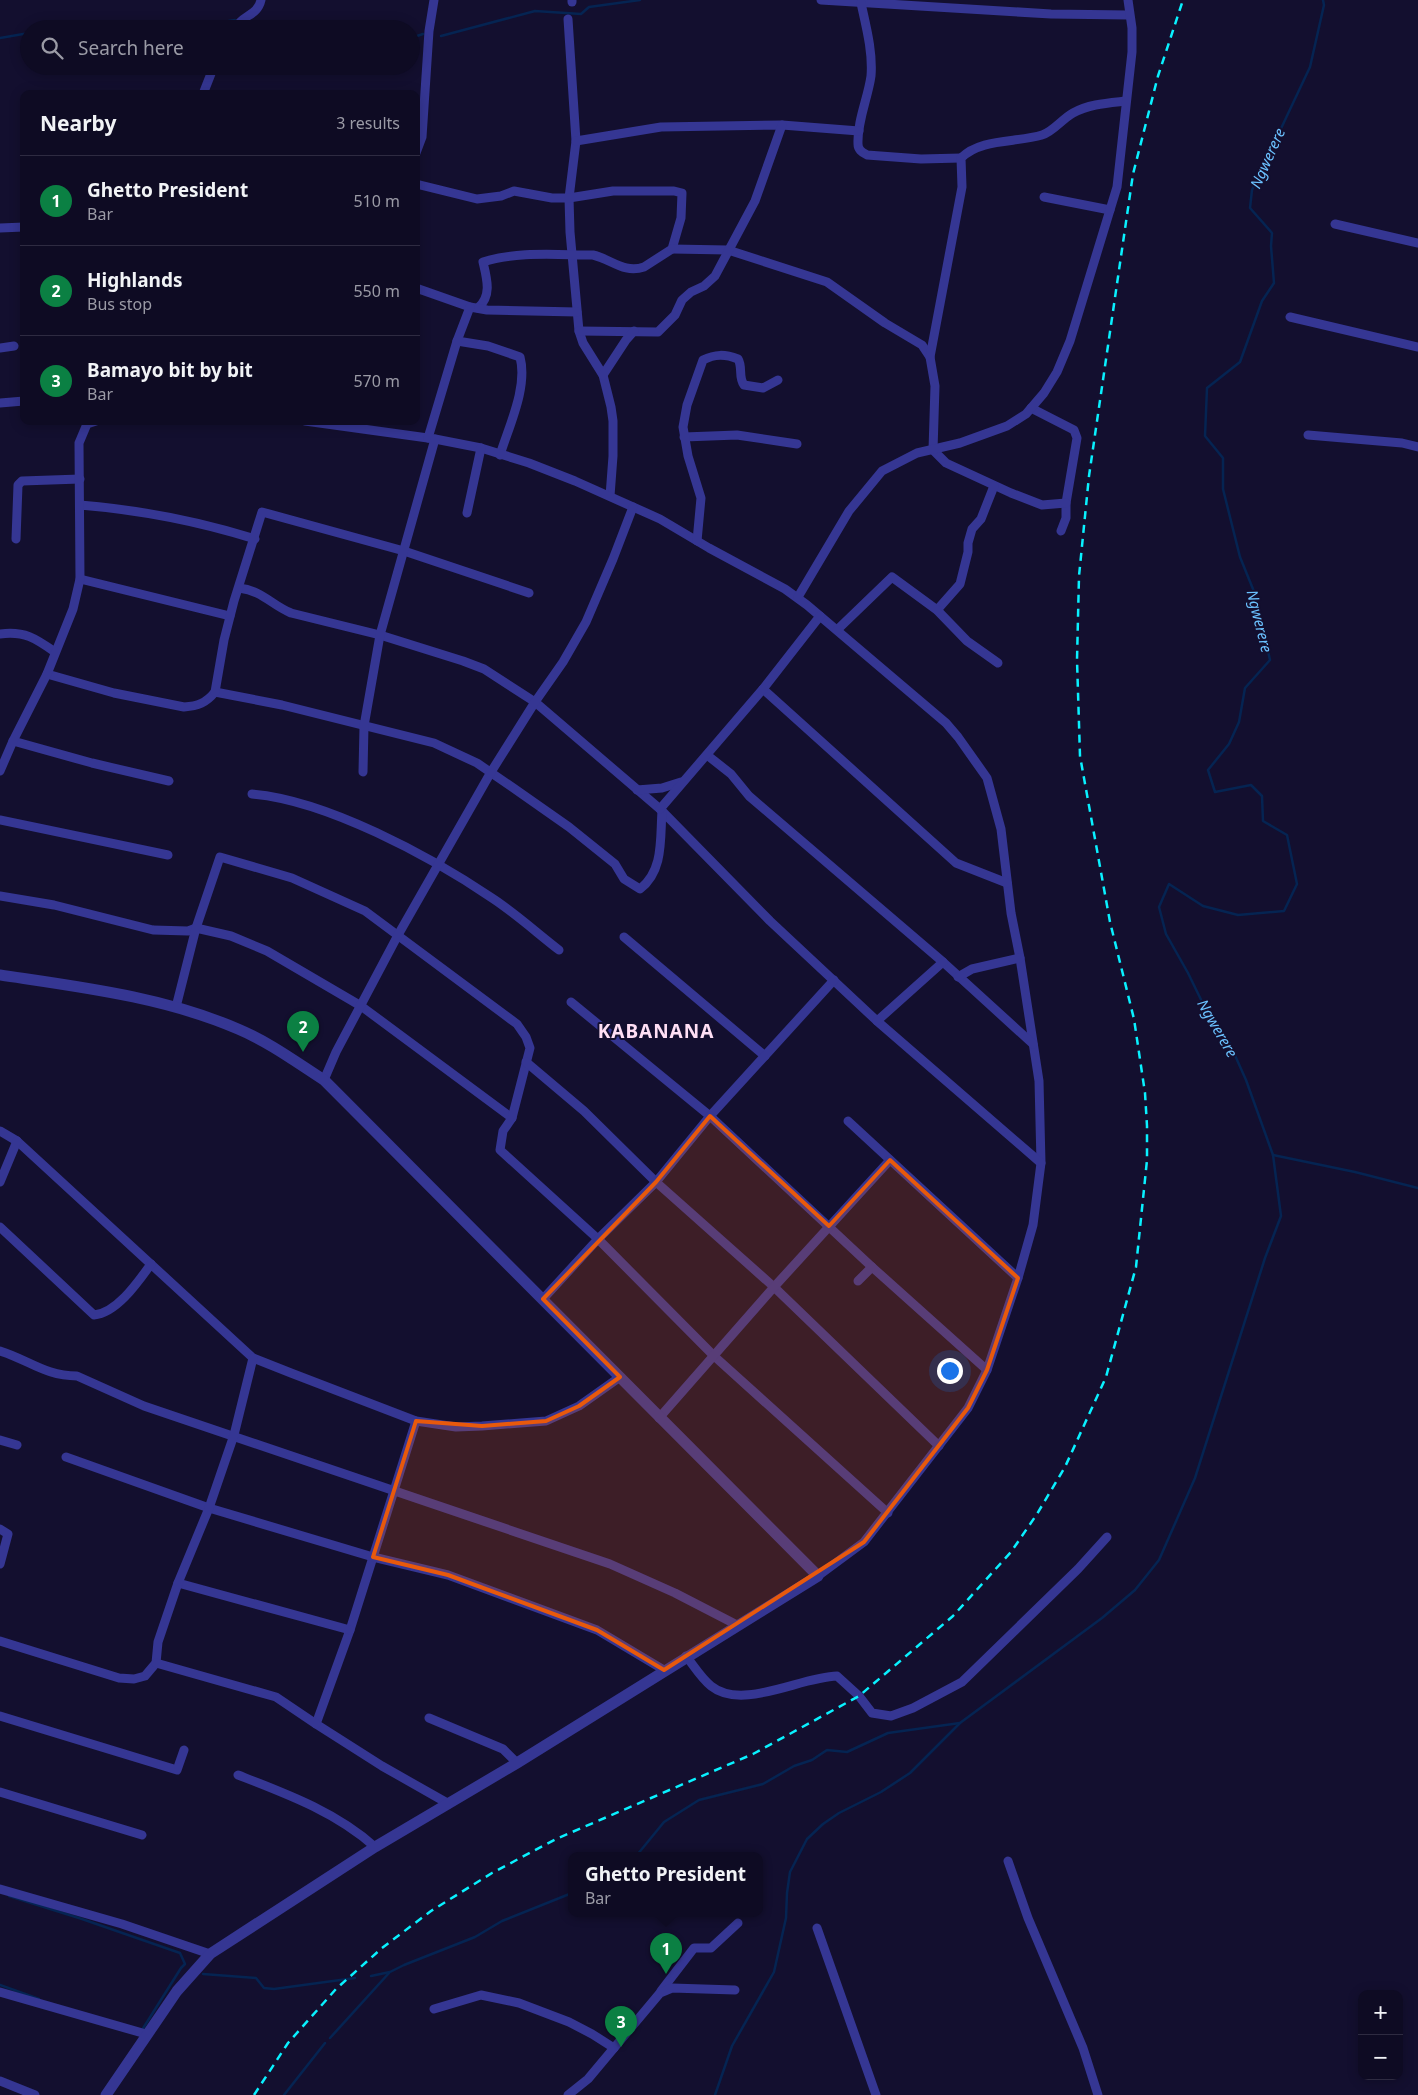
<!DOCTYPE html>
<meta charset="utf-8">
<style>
:root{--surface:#0e0b23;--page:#17142b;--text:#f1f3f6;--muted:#9b9ba6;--line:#2e2b41;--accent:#0b8043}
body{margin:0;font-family:"Noto Sans",sans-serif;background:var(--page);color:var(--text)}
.controls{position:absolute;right:15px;bottom:15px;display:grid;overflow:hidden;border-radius:10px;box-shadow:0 2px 12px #0003}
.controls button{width:45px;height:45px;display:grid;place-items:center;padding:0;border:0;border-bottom:1px solid var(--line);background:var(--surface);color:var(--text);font:25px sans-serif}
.you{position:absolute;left:949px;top:1370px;width:18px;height:18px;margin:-12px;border:4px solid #fff;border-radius:50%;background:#1a73e8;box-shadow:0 0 0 8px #1a73e833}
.badge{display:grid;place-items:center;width:32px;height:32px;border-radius:50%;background:var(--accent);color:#fff;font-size:16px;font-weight:700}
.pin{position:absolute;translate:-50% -41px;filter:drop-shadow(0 1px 2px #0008)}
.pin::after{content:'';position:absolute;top:26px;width:18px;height:15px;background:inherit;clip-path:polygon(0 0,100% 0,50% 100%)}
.popup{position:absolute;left:568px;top:1852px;width:195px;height:65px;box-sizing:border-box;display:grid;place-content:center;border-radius:10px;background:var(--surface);filter:drop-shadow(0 1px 4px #0005);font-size:16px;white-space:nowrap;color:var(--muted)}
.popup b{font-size:19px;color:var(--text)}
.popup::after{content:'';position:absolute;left:50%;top:100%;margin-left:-10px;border:10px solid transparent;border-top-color:var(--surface)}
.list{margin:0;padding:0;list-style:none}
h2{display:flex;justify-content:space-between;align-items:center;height:65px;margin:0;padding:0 20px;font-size:21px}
h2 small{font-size:16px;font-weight:400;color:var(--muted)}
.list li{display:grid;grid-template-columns:32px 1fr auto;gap:15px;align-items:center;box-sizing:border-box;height:90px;padding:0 20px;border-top:1px solid var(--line)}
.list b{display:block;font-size:19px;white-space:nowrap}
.list p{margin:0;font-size:16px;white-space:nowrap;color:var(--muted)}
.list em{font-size:16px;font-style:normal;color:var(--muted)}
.icon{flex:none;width:28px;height:28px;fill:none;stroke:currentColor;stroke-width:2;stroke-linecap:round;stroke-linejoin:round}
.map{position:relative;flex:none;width:1418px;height:2095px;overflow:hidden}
.search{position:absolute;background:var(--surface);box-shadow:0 2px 12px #0003;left:20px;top:20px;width:400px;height:55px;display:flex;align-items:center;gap:12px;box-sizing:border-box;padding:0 18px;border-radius:28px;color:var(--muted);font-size:19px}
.panel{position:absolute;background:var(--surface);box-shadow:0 2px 12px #0003;left:20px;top:90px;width:400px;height:335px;border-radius:10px}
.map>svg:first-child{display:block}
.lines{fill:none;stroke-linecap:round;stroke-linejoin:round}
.stream{stroke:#052452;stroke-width:2.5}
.minor{stroke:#353693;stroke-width:9}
.tertiary{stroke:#353693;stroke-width:11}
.rail{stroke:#09f1ff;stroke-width:2.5;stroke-dasharray:8 6;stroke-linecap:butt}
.marked{fill:#e8590c;fill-opacity:0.2;stroke:#e8590c;stroke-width:4;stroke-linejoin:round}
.labels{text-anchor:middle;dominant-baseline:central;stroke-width:4;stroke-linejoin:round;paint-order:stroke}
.water-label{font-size:15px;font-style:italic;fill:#6bc1ff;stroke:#130f2f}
.district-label{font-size:19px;font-weight:bold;letter-spacing:1px;fill:#ffdff5;stroke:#130f2f}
</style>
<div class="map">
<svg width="1418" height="2095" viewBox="0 0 1418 2095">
<rect width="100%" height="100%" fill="#130f2f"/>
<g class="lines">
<g class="stream">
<path d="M243 23 258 29"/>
<path d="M180 29 235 20"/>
<path d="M441 36 535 11 581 14 589 7 640 0"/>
<path d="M0 38 29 33"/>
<path d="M411 38 423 34"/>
<path d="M1273 1155 1355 1172 1418 1188"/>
<path d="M637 1855 664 1822 699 1800 763 1784 794 1766 812 1760 827 1750 847 1752 888 1733 960 1723"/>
<path d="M9 1896 82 1919 180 1953 185 1964 181 1968 142 2030"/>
<path d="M203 1974 256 1978 264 1988 274 1989 355 1978"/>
<path d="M371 1976 390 1972 404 1965 475 1937 502 1921 572 1893"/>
<path d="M0 1985 39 1999"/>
<path d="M330 2038 389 1973"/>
<path d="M284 2095 325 2043"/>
<path d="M715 2095 732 2046 774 1972 786 1918 787 1893 790 1872 807 1839 823 1824 839 1813 881 1792 910 1773 960 1723 1102 1618 1135 1590 1159 1560 1195 1478 1265 1258 1281 1216 1273 1155 1246 1080 1229 1042 1207 1012 1188 973 1166 934 1159 907 1169 884 1203 906 1238 915 1284 911 1297 884 1287 835 1263 821 1262 796 1251 785 1215 792 1208 770 1229 744 1239 722 1245 688 1270 660 1255 594 1240 557 1223 489V458L1205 436 1207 388 1240 362 1262 301 1274 283 1271 246 1272 233 1250 208 1252 190 1310 67 1324 5 1323 0"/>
</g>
<g class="minor">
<path d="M572 0V2"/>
<path d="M821 0 1051 14 1128 15"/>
<path d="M861 3C866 26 873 52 871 76 868 98 857 121 858 144 858 150 862 152 867 155L921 159 961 158"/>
<path d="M568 19 576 141 569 198 570 232 579 331 583 343 603 375 611 407 613 421V456L610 496"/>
<path d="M235 29C242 14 257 17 261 0"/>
<path d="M203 94 214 66"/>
<path d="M576 141 661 127 782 125 859 131"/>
<path d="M416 153 422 137 429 31 434 0"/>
<path d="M416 184 477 199 501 196 514 191 552 198H569L613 191H674L682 193 681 218 672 249 644 267C624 274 611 259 593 255 557 255 517 251 483 262 487 279 492 296 478 308"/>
<path d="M1044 197 1110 210"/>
<path d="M1335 224 1418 243"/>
<path d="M0 228 24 227"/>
<path d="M672 249 728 250 827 282 885 323 922 345 930 357"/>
<path d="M416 288 470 307 487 310 577 312"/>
<path d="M1290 317 1418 347"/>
<path d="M579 331 658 332 675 315 682 300 691 292 704 286 715 276 755 201 782 125"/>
<path d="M457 341 488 346 520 357C528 387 509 426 500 455"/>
<path d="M0 348 14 346"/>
<path d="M603 375 626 340 634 331"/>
<path d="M0 403 24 401"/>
<path d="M1031 408 1074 430 1077 438 1066 503V518L1061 531"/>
<path d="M305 421 435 439 481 448 529 463 575 481 660 519 709 548 785 589 807 605 946 723 958 737 987 778 1001 829 1011 913 1020 958 1039 1081 1041 1163 1033 1225 1018 1278 987 1370 968 1408 864 1542 818 1576"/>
<path d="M1308 435 1402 443 1418 447"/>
<path d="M684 437 737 435 797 444"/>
<path d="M428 438 457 341 470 307"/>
<path d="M1066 503 1042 505 1011 493 946 463 933 450 935 386 930 357 962 187 961 158C981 138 1016 143 1042 135 1053 132 1062 119 1073 113 1089 104 1108 103 1126 101"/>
<path d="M80 505C140 510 198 521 255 539"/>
<path d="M467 513 481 448"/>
<path d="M16 539 18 485 22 481 80 479"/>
<path d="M697 541 701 498 688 456 683 427 687 405 703 360C715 354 725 354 738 359 743 367 738 377 744 385L763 388 778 380"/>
<path d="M80 579 230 616"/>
<path d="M239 588C263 591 270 604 291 613L380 635 463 661 484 669 535 702 660 809 770 921 877 1021 1041 1163"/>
<path d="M798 597 849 511 882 471 917 453 960 443 1007 426 1026 414 1044 393 1057 372 1070 341 1117 187 1132 52V28L1128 0"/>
<path d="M937 610 960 584 968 552V543L972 529 981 519 994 486"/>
<path d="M837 630 892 577 937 610 967 641 998 663"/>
<path d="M0 634C25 631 35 638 55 652"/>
<path d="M47 674 114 693 184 707C198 706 206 703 215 692L282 705 434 743 477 763 512 787 569 827 615 864 624 879 640 889C664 871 660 838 662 811"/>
<path d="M763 689 956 863 1007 883"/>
<path d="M215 692 224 640 234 601 262 512 404 551 529 593"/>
<path d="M13 741 92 763 169 781"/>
<path d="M707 755 731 774 749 796 943 962 1033 1044"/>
<path d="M0 771 13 741 47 674 73 609 80 579 79 443 87 424 96 421"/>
<path d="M363 772 364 726 380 635 435 439"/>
<path d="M637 790 662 788 681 782"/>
<path d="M252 794C326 800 430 856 492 898 515 913 537 933 559 950"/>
<path d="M660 809 763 689 820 616"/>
<path d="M0 820 168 855"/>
<path d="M0 896 54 905 153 930 188 931 196 928 231 936 267 951 361 1006 512 1118"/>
<path d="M624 937 765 1056"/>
<path d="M958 977 972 969 1020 958"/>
<path d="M571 1002 710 1116 872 1267"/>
<path d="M176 1007 196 928 220 857 292 878 365 911 517 1024 526 1037 530 1048 512 1118 503 1131 500 1150 598 1239 714 1356 888 1513"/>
<path d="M877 1021 943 962"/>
<path d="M526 1062 584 1111 656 1182 774 1287 939 1446"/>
<path d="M324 1080 336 1052 398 935 491 772 535 702 563 662 586 622 613 559 633 507"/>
<path d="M848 1121 1018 1278"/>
<path d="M0 1131 17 1141 253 1358 291 1373 416 1421 456 1427 482 1426 546 1421 579 1406 620 1377"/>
<path d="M0 1182 17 1141"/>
<path d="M0 1227 94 1315C117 1313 138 1282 151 1264"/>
<path d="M858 1281 872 1267 987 1370"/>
<path d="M543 1299 598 1239 656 1182 710 1116 834 980"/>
<path d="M0 1351C29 1360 45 1376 77 1376L144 1406 610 1564 675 1593 737 1625"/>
<path d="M659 1418 774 1287 890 1160"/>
<path d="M416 1421 350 1630 316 1724 382 1766 449 1804"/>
<path d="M0 1440 17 1445"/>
<path d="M66 1457 209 1508 373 1557 448 1575 597 1630 664 1670"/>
<path d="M0 1529 8 1534 0 1564"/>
<path d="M178 1583 350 1630"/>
<path d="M0 1641 119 1678 134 1679 145 1676 156 1663 158 1642 178 1583 209 1508 234 1435 253 1358"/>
<path d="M686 1656C694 1666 701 1678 711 1686 742 1711 800 1677 837 1676L859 1696 872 1713 891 1716 913 1708 962 1682 1078 1569 1107 1537"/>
<path d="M156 1663 276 1697 316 1724"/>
<path d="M0 1716 177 1770 184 1750"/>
<path d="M429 1718 503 1749 517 1763"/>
<path d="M238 1775C287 1794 336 1812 375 1847"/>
<path d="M0 1792 142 1835"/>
<path d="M1008 1861 1028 1918 1083 2048 1098 2095"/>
<path d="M0 1889 122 1924 210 1954"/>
<path d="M817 1928 876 2095"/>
<path d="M661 1991 694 1948H711L738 1923"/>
<path d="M0 1992 146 2034"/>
<path d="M434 2009 481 1995 519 2003 569 2022 592 2034 614 2048"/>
<path d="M0 2081 35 2095"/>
<path d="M568 2095 588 2079 660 1993 672 1988 735 1990"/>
</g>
<path class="tertiary" d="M0 975C80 987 164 997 238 1029 269 1042 296 1062 324 1080L818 1576 517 1763 375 1847 210 1954 177 1991 106 2095"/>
<path class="rail" d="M254 2095 288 2043 336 1989 382 1948 431 1911 492 1873 556 1839 753 1754 859 1696 953 1616 1011 1552 1037 1514 1065 1467 1106 1377 1136 1267 1147 1160V1126L1145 1093 1134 1019 1110 922 1080 756 1077 660 1079 576 1089 476 1133 174 1158 76 1183 0"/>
</g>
<path class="marked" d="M710 1116 829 1226 890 1160 1018 1278 987 1370 968 1408 864 1542 664 1670 597 1630 448 1575 373 1557 416 1421 482 1426 546 1421 579 1406 620 1377 543 1299 656 1182Z"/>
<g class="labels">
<g class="water-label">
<text transform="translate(1267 158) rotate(-66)">Ngwerere</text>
<text transform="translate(1260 621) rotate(76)">Ngwerere</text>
<text transform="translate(1218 1028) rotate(60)">Ngwerere</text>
</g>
<g class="district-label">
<text x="656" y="1031">KABANANA</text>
</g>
</g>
</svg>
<div class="controls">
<button>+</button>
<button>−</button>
</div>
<div class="you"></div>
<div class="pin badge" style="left:666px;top:1974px">1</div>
<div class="popup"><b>Ghetto President</b>Bar</div>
<div class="pin badge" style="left:303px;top:1052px">2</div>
<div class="pin badge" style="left:621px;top:2047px">3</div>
<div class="search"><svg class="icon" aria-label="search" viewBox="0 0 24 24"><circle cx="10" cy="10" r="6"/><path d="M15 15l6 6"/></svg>Search here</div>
<section class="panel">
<h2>Nearby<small>3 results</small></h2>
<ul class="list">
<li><span class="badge">1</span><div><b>Ghetto President</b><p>Bar</p></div><em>510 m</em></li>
<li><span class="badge">2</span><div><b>Highlands</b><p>Bus stop</p></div><em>550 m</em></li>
<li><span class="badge">3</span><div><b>Bamayo bit by bit</b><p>Bar</p></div><em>570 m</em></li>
</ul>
</section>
</div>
